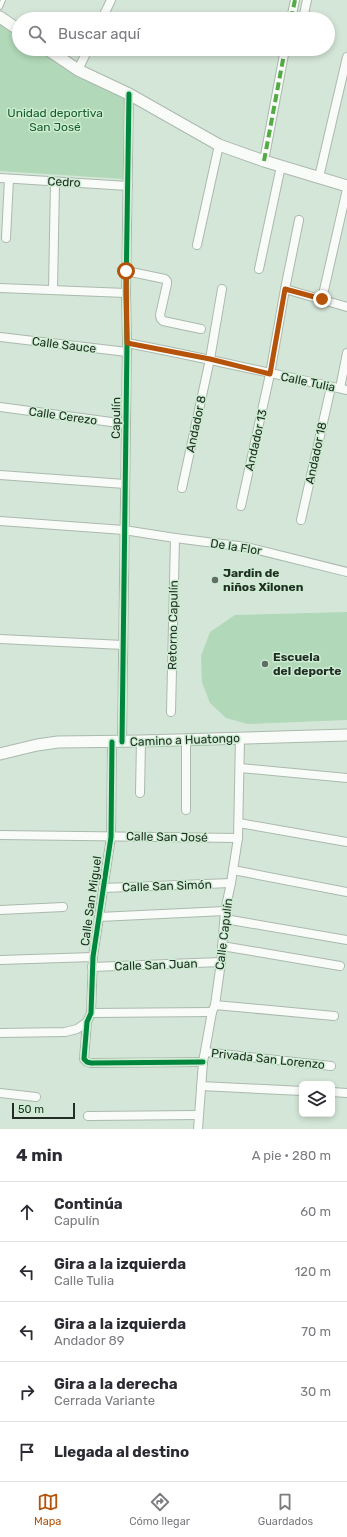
<!DOCTYPE html>
<html lang="es">
<meta charset="utf-8">
<style>
:root{--surface:#fff;--page:#f2f2f3;--text:#2b2b33;--muted:#7c7c81;--line:#e1e1e2;--accent:#b45309}
body{margin:0;font-family:Rubik,sans-serif;background:var(--page);color:var(--text)}
.controls{position:absolute;right:12px;bottom:12px;display:grid;overflow:hidden;border-radius:6px;box-shadow:0 2px 6px #0003}
.controls button{width:36px;height:36px;display:grid;place-items:center;padding:0;border:0;border-bottom:1px solid var(--line);background:var(--surface);color:var(--text);font:20px sans-serif}
.scale{position:absolute;left:12px;bottom:10px;width:63px;box-sizing:border-box;padding-left:4px;border:2px solid #222e24;border-top:0;font-size:11px;line-height:14px;white-space:nowrap;color:#222e24;-webkit-text-stroke:3px #cdedd2;paint-order:stroke}
.stop{position:absolute;width:12px;height:12px;margin:-9px;border:3px solid #b45309;border-radius:50%;background:#fff}
.stop.end{background:#b45309;border-color:#fff;box-shadow:0 1px 4px #0008}
.list{margin:0;padding:0;list-style:none}
h2{display:flex;justify-content:space-between;align-items:center;height:52px;margin:0;padding:0 16px;font-size:17px}
h2 small{font-size:13px;font-weight:400;color:var(--muted)}
.list li{display:grid;grid-template-columns:26px 1fr auto;gap:12px;align-items:center;box-sizing:border-box;height:60px;padding:0 16px;border-top:1px solid var(--line)}
.list b{display:block;font-size:15px;white-space:nowrap}
.list p{margin:0;font-size:13px;white-space:nowrap;color:var(--muted)}
.list em{font-size:13px;font-style:normal;color:var(--muted)}
.icon{flex:none;width:22px;height:22px;fill:none;stroke:currentColor;stroke-width:2;stroke-linecap:round;stroke-linejoin:round}
.map{position:relative;flex:none;width:347px;height:1129px;overflow:hidden}
.search{position:absolute;background:var(--surface);box-shadow:0 2px 6px #0003;left:12px;right:12px;top:12px;height:44px;display:flex;align-items:center;gap:10px;box-sizing:border-box;padding:0 14px;border-radius:22px;color:var(--muted);font-size:15px}
.sheet{height:352px;background:var(--surface)}
nav{display:flex;justify-content:space-around;align-items:center;box-sizing:border-box;height:56px;border-top:1px solid var(--line);background:var(--surface);font-size:11px;color:var(--muted)}
nav a{display:grid;justify-items:center;gap:2px}
nav .on{color:var(--accent)}
.map>svg:first-child{display:block}
.green{fill:#b1d8b8}
.lines{fill:none;stroke-linecap:round;stroke-linejoin:round}
.lane-casing{stroke:#abb9ad;stroke-width:6}
.street-casing{stroke:#abb9ad;stroke-width:10}
.secondary-casing{stroke:#abb9ad;stroke-width:13}
.lane{stroke:#f9fbf9;stroke-width:4}
.street{stroke:#f9fbf9;stroke-width:8}
.secondary{stroke:#f9fbf9;stroke-width:11}
.quiet{stroke:#53ab44;stroke-width:4;stroke-dasharray:8 4;stroke-linecap:butt}
.cycleway-casing{stroke:#cdedd2;stroke-width:8}
.cycleway{stroke:#00873e;stroke-width:5}
.route{stroke:#b45309;stroke-width:5}
.poi-dot{fill:#606e63;stroke:#cdedd2;stroke-width:1.5}
.labels{text-anchor:middle;dominant-baseline:central;stroke-width:3;stroke-linejoin:round;paint-order:stroke}
.park-label{font-size:12px;fill:#175d2c;stroke:#cdedd2}
.street-label{font-size:12px;fill:#222e24;stroke:#cdedd2}
.poi-label{font-size:12px;font-weight:bold;fill:#222e24;stroke:#cdedd2;text-anchor:start}
</style>
<div class="map">
<svg width="347" height="1129" viewBox="0 0 347 1129">
<rect width="100%" height="100%" fill="#d4e6d7"/>
<g class="green">
<path d="M0 24 19 35V49H43L128 100 124 179 0 171Z"/>
<path d="M347 612V720L248 724 226 718 210 703 202 682 201 656 210 632 235 615Z"/>
</g>
<g class="lines">
<g class="lane-casing">
<path id="lane" d="M0 7 3 0"/>
</g>
<g class="street-casing">
<g id="street">
<path d="M102 19 111 0"/>
<path d="M291 19 295 0"/>
<path d="M303 19 307 0"/>
<path d="M78 70 88 49"/>
<path d="M264 161 285 49"/>
<path d="M319 177 347 57"/>
<path d="M0 178 128 186"/>
<path d="M6 238 9 179"/>
<path d="M197 245 219 145"/>
<path d="M259 269 281 166"/>
<path d="M126 271 165 279 167 281V284L160 315 161 319 163 321 201 329"/>
<path d="M0 288 126 293"/>
<path d="M285 289 347 307"/>
<path d="M53 290 55 182"/>
<path d="M322 299 347 189"/>
<path d="M0 337 127 352"/>
<path d="M127 343C201 357 274 374 347 390"/>
<path d="M340 388 347 353"/>
<path d="M0 407 126 424"/>
<path d="M0 475 125 484"/>
<path d="M182 488 210 359 222 289"/>
<path d="M241 506 270 374 285 289 299 220"/>
<path d="M301 520 331 387"/>
<path d="M0 521 124 530 175 538 246 547 347 572"/>
<path d="M0 639 123 645"/>
<path d="M171 712 175 538"/>
<path d="M112 742 111 837 93 957 91 1013 87 1022 84 1059 87 1062 91 1063 203 1062"/>
<path d="M122 742 127 343 126 293 129 94"/>
<path d="M240 768 347 778"/>
<path d="M140 793 141 741"/>
<path d="M186 810V739"/>
<path d="M239 823 347 842"/>
<path d="M0 835 238 838"/>
<path d="M233 870 347 892"/>
<path d="M103 888 231 883"/>
<path d="M0 910 63 907"/>
<path d="M99 917 225 911"/>
<path d="M225 919 347 940"/>
<path d="M222 946 340 966"/>
<path d="M0 960 93 957"/>
<path d="M92 967 221 962"/>
<path d="M215 1005 334 1016"/>
<path d="M91 1013 212 1012"/>
<path d="M0 1033 65 1032 77 1029 87 1022"/>
<path d="M205 1052 331 1066"/>
<path d="M201 1086 302 1091"/>
<path d="M332 1092 347 1093"/>
<path d="M0 1093 36 1097"/>
<path d="M88 1116 198 1115"/>
<path d="M198 1129 203 1062 212 1012 215 1005 221 962 225 911 231 883 238 838 240 738"/>
</g>
</g>
<g class="secondary-casing">
<g id="secondary">
<path d="M0 17 19 30"/>
<path d="M47 49 78 70 129 94 219 145 264 161 347 186"/>
<path d="M0 754 37 745 58 742 141 741 347 735"/>
</g>
</g>
<use href="#lane" class="lane"/>
<use href="#street" class="street"/>
<use href="#secondary" class="secondary"/>
<g class="quiet">
<path d="M291 19 295 0"/>
<path d="M264 161 285 49"/>
</g>
<g class="cycleway-casing">
<g id="cycleway">
<path d="M112 742 111 837 93 957 91 1013 87 1022 84 1059 87 1062 91 1063 203 1062"/>
<path d="M122 742 127 343 126 293 129 94"/>
</g>
</g>
<use href="#cycleway" class="cycleway"/>
</g>
<g class="lines">
<path class="route" d="M126 271 127 343 210 359 270 374 285 289 322 299"/>
</g>
<g class="poi-dot">
<circle cx="215" cy="580" r="4"/>
<circle cx="265" cy="664" r="4"/>
</g>
<g class="labels">
<g class="park-label">
<text x="55" y="113">Unidad deportiva<tspan x="55" dy="14">San José</tspan></text>
</g>
<g class="street-label">
<text transform="translate(64 182) rotate(3)">Cedro</text>
<text transform="translate(64 345) rotate(7)">Calle Sauce</text>
<text transform="translate(308 382) rotate(12)">Calle Tulia</text>
<text transform="translate(63 416) rotate(8)">Calle Cerezo</text>
<text transform="translate(116 418) rotate(-89)">Capulín</text>
<text transform="translate(196 424) rotate(-78)">Andador 8</text>
<text transform="translate(256 440) rotate(-77)">Andador 13</text>
<text transform="translate(316 453) rotate(-78)">Andador 18</text>
<text transform="translate(236 547) rotate(9)">De la Flor</text>
<text transform="translate(173 625) rotate(-89)">Retorno Capulín</text>
<text transform="translate(185 740) rotate(-2)">Camino a Huatongo</text>
<text transform="translate(167 837) rotate(1)">Calle San José</text>
<text transform="translate(167 886) rotate(-2)">Calle San Simón</text>
<text transform="translate(91 901) rotate(-82)">Calle San Miguel</text>
<text transform="translate(224 934) rotate(-83)">Calle Capulín</text>
<text transform="translate(156 965) rotate(-2)">Calle San Juan</text>
<text transform="translate(268 1059) rotate(6)">Privada San Lorenzo</text>
</g>
<g class="poi-label">
<text x="223" y="573">Jardin de<tspan x="223" dy="14">niños Xilonen</tspan></text>
<text x="273" y="657">Escuela<tspan x="273" dy="14">del deporte</tspan></text>
</g>
</g>
</svg>
<div class="controls">
<button><svg class="icon" aria-label="layers" viewBox="0 0 24 24"><path d="M12 4l9 5-9 5-9-5zM3 14l9 5 9-5"/></svg></button>
</div>
<div class="scale">50 m</div>
<div class="stop" style="left:126px;top:271px"></div>
<div class="stop end" style="left:322px;top:299px"></div>
<div class="search"><svg class="icon" aria-label="search" viewBox="0 0 24 24"><circle cx="10" cy="10" r="6"/><path d="M15 15l6 6"/></svg>Buscar aquí</div>
</div>
<section class="sheet">
<h2>4 min<small>A pie · 280 m</small></h2>
<ul class="list">
<li><svg class="icon" aria-label="ahead" viewBox="0 0 24 24"><path d="M12 20V5M6 11l6-6 6 6"/></svg><div><b>Continúa</b><p>Capulín</p></div><em>60 m</em></li>
<li><svg class="icon" aria-label="left" viewBox="0 0 24 24"><path d="M17 20v-9H6M10 6l-5 5 5 5"/></svg><div><b>Gira a la izquierda</b><p>Calle Tulia</p></div><em>120 m</em></li>
<li><svg class="icon" aria-label="left" viewBox="0 0 24 24"><path d="M17 20v-9H6M10 6l-5 5 5 5"/></svg><div><b>Gira a la izquierda</b><p>Andador 89</p></div><em>70 m</em></li>
<li><svg class="icon" aria-label="right" viewBox="0 0 24 24"><path d="M7 20v-9h11M14 6l5 5-5 5"/></svg><div><b>Gira a la derecha</b><p>Cerrada Variante</p></div><em>30 m</em></li>
<li><svg class="icon" aria-label="arrive" viewBox="0 0 24 24"><path d="M6 21V4h12l-3 4 3 4H6"/></svg><div><b>Llegada al destino</b></div></li>
</ul>
</section>
<nav>
<a class="on"><svg class="icon" aria-label="map" viewBox="0 0 24 24"><path d="M3 6l6-2 6 2 6-2v14l-6 2-6-2-6 2zM9 4v14M15 6v14"/></svg>Mapa</a>
<a><svg class="icon" aria-label="directions" viewBox="0 0 24 24"><path d="M12 3l9 9-9 9-9-9zM9 14v-3h6M13 9l2 2-2 2"/></svg>Cómo llegar</a>
<a><svg class="icon" aria-label="saved" viewBox="0 0 24 24"><path d="M7 4h10v16l-5-4-5 4z"/></svg>Guardados</a>
</nav>
